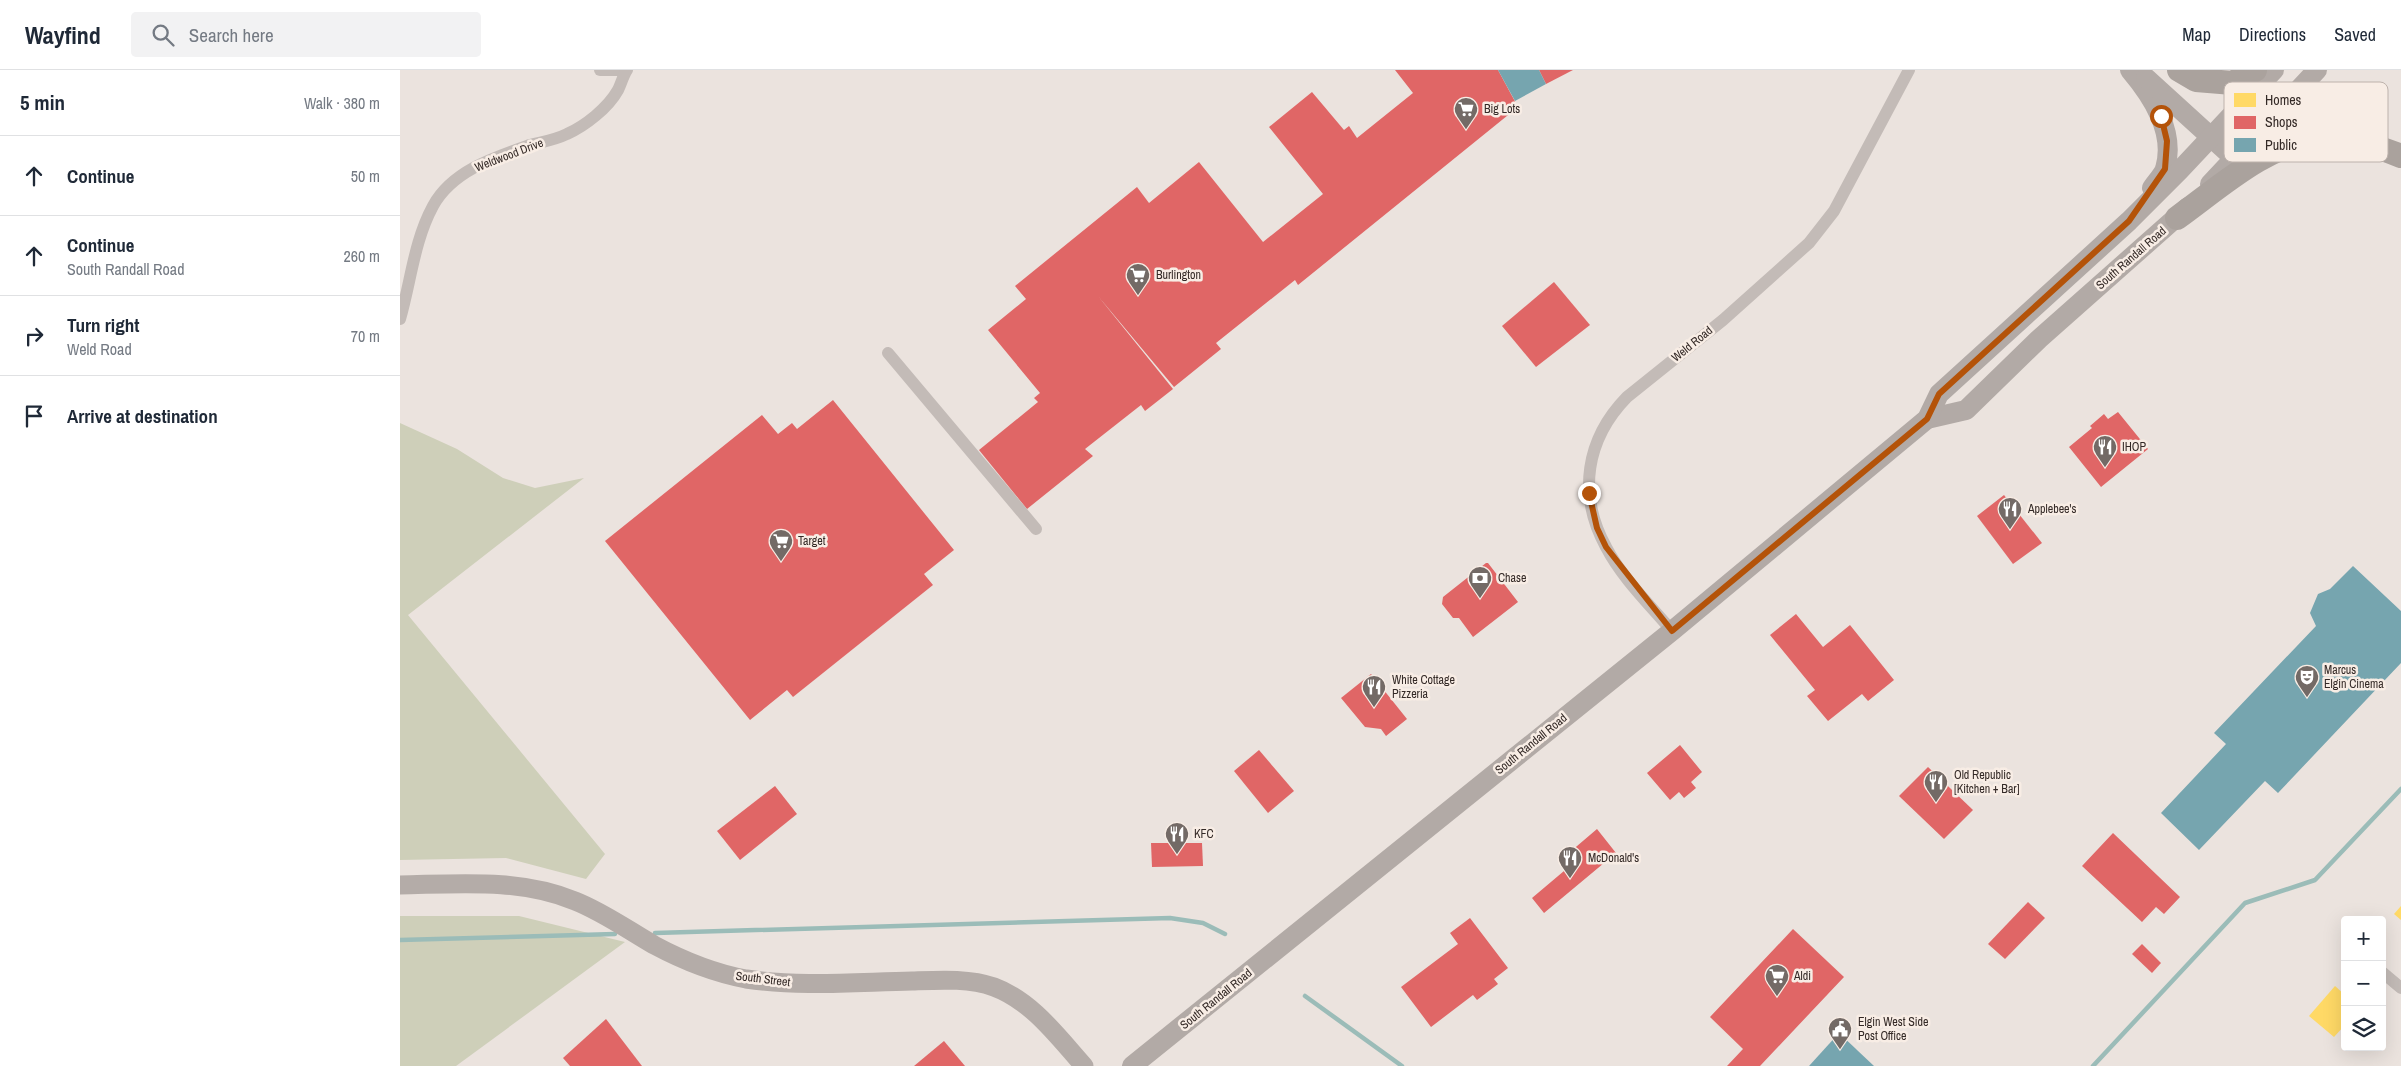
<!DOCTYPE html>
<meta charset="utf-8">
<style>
:root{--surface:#fff;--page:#f2f2f3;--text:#1f2937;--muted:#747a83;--line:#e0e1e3}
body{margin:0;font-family:"Archivo Narrow",sans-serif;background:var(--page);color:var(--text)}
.controls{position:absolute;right:15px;bottom:15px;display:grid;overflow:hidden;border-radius:5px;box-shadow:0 5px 20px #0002}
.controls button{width:45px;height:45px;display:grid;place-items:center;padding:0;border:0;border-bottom:1px solid var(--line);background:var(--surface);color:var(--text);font:25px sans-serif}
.stop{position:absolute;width:15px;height:15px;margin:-11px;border:4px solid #b45309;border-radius:50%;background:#fff}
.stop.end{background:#b45309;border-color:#fff;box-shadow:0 1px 5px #0008}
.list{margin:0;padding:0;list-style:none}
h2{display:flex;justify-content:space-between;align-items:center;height:65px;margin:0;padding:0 20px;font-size:21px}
h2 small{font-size:16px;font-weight:400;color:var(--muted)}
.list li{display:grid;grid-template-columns:32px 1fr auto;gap:15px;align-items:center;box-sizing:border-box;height:80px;padding:0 20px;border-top:1px solid var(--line)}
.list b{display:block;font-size:19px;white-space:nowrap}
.list p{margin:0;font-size:16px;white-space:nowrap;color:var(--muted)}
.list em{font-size:16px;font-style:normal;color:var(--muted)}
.icon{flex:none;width:28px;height:28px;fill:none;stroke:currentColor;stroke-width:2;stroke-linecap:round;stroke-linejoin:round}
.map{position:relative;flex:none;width:2001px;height:996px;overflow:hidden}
header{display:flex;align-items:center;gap:30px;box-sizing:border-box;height:70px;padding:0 25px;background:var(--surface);border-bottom:1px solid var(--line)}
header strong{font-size:24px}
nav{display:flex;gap:28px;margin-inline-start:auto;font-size:18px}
.search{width:350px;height:45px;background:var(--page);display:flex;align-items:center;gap:12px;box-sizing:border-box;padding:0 18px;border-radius:5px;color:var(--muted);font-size:19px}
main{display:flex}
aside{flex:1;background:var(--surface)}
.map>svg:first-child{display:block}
.green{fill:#cecfb9}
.homes{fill:#ffd966}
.shops{fill:#e06666}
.public{fill:#76a5af}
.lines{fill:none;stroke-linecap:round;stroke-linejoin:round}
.stream{stroke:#9bbcb8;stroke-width:4.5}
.street{stroke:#c3bbb7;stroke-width:12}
.secondary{stroke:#b4aca8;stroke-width:19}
.primary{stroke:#b2aaa6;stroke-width:20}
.highway{stroke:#aaa29d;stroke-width:24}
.route{stroke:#b45309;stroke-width:6}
.labels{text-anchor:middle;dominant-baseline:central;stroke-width:5;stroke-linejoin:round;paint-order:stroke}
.poi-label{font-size:12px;fill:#332926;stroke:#f8ede5;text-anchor:start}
.street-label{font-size:12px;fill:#332926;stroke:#f8ede5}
.key{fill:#f8ede5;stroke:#bdb2ac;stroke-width:1}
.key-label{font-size:14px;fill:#332926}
</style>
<header>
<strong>Wayfind</strong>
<div class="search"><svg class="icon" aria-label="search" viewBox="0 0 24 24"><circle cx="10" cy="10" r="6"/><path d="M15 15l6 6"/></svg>Search here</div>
<nav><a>Map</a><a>Directions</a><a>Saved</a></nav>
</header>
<main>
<aside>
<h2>5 min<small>Walk · 380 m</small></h2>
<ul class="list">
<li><svg class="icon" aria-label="ahead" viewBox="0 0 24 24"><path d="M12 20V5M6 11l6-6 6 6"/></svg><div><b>Continue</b></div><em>50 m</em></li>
<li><svg class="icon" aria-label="ahead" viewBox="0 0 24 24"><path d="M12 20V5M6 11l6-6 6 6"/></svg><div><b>Continue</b><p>South Randall Road</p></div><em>260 m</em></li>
<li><svg class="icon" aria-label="right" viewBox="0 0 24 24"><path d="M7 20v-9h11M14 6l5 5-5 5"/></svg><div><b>Turn right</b><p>Weld Road</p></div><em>70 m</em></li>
<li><svg class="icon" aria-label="arrive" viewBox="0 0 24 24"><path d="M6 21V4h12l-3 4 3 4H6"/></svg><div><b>Arrive at destination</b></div></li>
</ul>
</aside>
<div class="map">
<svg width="2001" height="996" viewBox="0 0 2001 996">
<rect width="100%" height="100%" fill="#ebe3de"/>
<g class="green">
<path d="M0 353 57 379 103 408 135 418 184 408 8 545 205 784 186 809 106 788 0 790Z"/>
<path d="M0 846H119L225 872 56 996H0Z"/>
</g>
<g class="homes">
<path d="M2001 836V850L1994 844Z"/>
<path d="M1935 916 1945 925V955L1934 967 1909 946Z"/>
</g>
<g class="shops">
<path d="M995 0H1098L1118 37 898 215 895 210 816 273 821 279 774 317 698 226 773 319 745 341 741 335 685 379 693 386 627 439 579 380 638 332 634 328 640 323 588 260 626 229 615 216 737 117 749 133 799 92 863 172 923 124 869 57 912 22 944 60 949 56 957 68 1013 23Z"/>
<path d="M1139 0H1173L1146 14Z"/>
<path d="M1154 212 1190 255 1136 297 1102 256Z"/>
<path d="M433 330 554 480 524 504 533 515 393 627 387 620 350 650 205 471 362 345 378 364 392 353 397 359Z"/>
<path d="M1718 342 1748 379 1701 417 1669 377 1692 358 1690 356 1704 344 1708 349Z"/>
<path d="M1604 425 1642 473 1613 494 1577 446Z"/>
<path d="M1086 493H1088L1118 532 1073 567 1059 548H1053L1042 534 1043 527Z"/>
<path d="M1396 544 1423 577 1450 555 1494 610 1468 631 1462 624 1428 651 1407 626 1415 620 1370 565Z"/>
<path d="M971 604 1007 649 986 666 981 659 965 657 941 628Z"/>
<path d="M1280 675 1302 702 1291 712 1296 718 1284 728 1279 722 1270 730 1247 703Z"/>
<path d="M859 680 894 721 868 743 834 701Z"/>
<path d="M1528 697 1573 740 1544 769 1499 726Z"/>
<path d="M375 716 397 744 340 790 317 761Z"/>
<path d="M1197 759 1216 783 1144 843 1132 828 1177 790 1170 782Z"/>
<path d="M1713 763 1780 827 1764 844 1756 837 1742 852 1682 796Z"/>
<path d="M751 773H802L803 796 752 797Z"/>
<path d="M1628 832 1645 848 1605 889 1588 874Z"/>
<path d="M1070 848 1108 898 1094 909 1098 914 1077 930 1073 925 1031 957 1001 917 1058 874 1050 863Z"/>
<path d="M1393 859 1444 907 1360 996H1327L1343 979 1310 947Z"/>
<path d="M1742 874 1761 893 1752 903 1732 884Z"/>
<path d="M206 949 242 996H170L163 988Z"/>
<path d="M544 971 565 996H514Z"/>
</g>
<g class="public">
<path d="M1098 0H1139L1146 14 1115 31Z"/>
<path d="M1953 496 2001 541V593L1878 723 1865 711 1799 780 1761 743 1826 674 1814 663 1916 556 1910 543 1918 524 1930 519Z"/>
<path d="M1439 963 1474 996H1409Z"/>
</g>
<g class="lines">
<g class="stream">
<path d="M255 863 770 848 803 853 825 864"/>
<path d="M0 870 215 864"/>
<path d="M905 926 1002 996"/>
<path d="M1693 996 1845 833 1915 810 2001 719"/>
</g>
<g class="street">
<path d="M200 0H226"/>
<path d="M0 249C11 211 14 171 33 136 52 101 95 87 130 75 142 72 155 70 167 64 185 56 208 38 218 20 221 14 223 6 227 0"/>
<path d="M488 283 636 459"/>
<path d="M1272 561C1250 535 1222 508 1206 477 1177 424 1186 369 1227 327L1323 250 1409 173 1434 141 1509 0"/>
<path d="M1982 902 2001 918"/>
</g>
<path class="secondary" d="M0 815C58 814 120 808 175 831 203 842 228 860 254 875 282 890 314 903 346 909 400 917 457 912 512 911 539 910 569 908 594 917 632 931 658 967 684 996"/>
<g class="primary">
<path d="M1730 0C1752 26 1776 62 1765 99 1763 105 1756 112 1752 118"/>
<path d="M1746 8 1835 89"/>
<path d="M1810 114 1917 0"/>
<path d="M1527 349 1566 340 1639 269 1788 137"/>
<path d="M732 996 1272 561 1527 349 1539 324 1729 151 1780 100 1874 0"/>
</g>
<g class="highway">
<path d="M1779 0 1796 10 1833 13 1855 0"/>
<path d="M1777 148C1819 118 1866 74 1919 68 1946 66 1976 76 2001 86"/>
</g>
</g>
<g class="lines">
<path class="route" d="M1189 423 1197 458 1206 477 1272 561 1527 349 1539 324 1729 151 1765 99 1767 71 1761 46"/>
</g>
<defs>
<g id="supermarket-pin" transform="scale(1.25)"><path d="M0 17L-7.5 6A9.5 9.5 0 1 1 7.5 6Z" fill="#736a66" stroke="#f8ede5"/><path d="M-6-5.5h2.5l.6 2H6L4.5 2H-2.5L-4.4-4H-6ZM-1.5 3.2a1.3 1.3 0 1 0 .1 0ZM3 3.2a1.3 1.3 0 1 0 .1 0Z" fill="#fff"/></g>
<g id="restaurant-pin" transform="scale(1.25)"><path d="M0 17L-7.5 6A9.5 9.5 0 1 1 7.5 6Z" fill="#736a66" stroke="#f8ede5"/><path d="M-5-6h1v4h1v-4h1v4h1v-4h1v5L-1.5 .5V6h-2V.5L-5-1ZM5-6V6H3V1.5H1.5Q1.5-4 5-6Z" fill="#fff"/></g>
<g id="bank-pin" transform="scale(1.25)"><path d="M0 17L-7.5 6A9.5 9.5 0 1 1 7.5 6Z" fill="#736a66" stroke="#f8ede5"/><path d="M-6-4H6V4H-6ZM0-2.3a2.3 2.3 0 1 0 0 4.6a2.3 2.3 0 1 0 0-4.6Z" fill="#fff"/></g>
<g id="theatre-pin" transform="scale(1.25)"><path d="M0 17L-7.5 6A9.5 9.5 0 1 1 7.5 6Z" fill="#736a66" stroke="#f8ede5"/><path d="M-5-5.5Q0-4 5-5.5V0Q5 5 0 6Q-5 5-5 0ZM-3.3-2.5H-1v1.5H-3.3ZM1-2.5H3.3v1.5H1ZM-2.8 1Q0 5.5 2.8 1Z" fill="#fff"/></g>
<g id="civic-pin" transform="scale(1.25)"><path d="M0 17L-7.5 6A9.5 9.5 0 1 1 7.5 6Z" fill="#736a66" stroke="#f8ede5"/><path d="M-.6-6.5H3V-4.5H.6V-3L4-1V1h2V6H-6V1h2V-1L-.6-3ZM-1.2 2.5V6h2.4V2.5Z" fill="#fff"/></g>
</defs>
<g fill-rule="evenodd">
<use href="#supermarket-pin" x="1066" y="39"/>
<use href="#supermarket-pin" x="738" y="205"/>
<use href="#restaurant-pin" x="1705" y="377"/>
<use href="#restaurant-pin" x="1610" y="439"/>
<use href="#supermarket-pin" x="381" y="471"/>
<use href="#bank-pin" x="1080" y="508"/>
<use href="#theatre-pin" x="1907" y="607"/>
<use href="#restaurant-pin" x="974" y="617"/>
<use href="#restaurant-pin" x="1536" y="712"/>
<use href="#restaurant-pin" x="777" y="764"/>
<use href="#restaurant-pin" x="1170" y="788"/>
<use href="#supermarket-pin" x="1377" y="906"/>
<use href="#civic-pin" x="1440" y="959"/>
</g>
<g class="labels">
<g class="poi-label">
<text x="1084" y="39">Big Lots</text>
<text x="756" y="205">Burlington</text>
<text x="1722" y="377">IHOP</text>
<text x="1628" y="439">Applebee's</text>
<text x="398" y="471">Target</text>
<text x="1098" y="508">Chase</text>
<text x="1924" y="600">Marcus<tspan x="1924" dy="14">Elgin Cinema</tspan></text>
<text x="992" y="610">White Cottage<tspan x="992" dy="14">Pizzeria</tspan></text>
<text x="1554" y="705">Old Republic<tspan x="1554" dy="14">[Kitchen + Bar]</tspan></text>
<text x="794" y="764">KFC</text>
<text x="1188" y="788">McDonald's</text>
<text x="1394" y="906">Aldi</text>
<text x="1458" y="952">Elgin West Side<tspan x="1458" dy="14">Post Office</tspan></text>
</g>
<g class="street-label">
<text transform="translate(109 85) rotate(-21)">Weldwood Drive</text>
<text transform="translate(1731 188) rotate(-41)">South Randall Road</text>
<text transform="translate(1292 274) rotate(-39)">Weld Road</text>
<text transform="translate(1131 674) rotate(-39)">South Randall Road</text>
<text transform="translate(363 909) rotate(7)">South Street</text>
<text transform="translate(816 929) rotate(-39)">South Randall Road</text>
</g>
</g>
<rect x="1824" y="12" width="164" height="80" rx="8" class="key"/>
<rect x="1834" y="23" width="22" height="14" fill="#ffd966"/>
<rect x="1834" y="46" width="22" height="13" fill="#e06666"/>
<rect x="1834" y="68" width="22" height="14" fill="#76a5af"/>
<g class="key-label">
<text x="1865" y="35">Homes</text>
<text x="1865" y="57">Shops</text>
<text x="1865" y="80">Public</text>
</g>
</svg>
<div class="controls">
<button>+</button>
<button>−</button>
<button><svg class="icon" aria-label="layers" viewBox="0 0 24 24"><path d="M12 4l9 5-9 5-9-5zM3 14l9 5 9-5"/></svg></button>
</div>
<div class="stop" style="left:1761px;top:46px"></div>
<div class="stop end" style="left:1189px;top:423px"></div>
</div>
</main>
